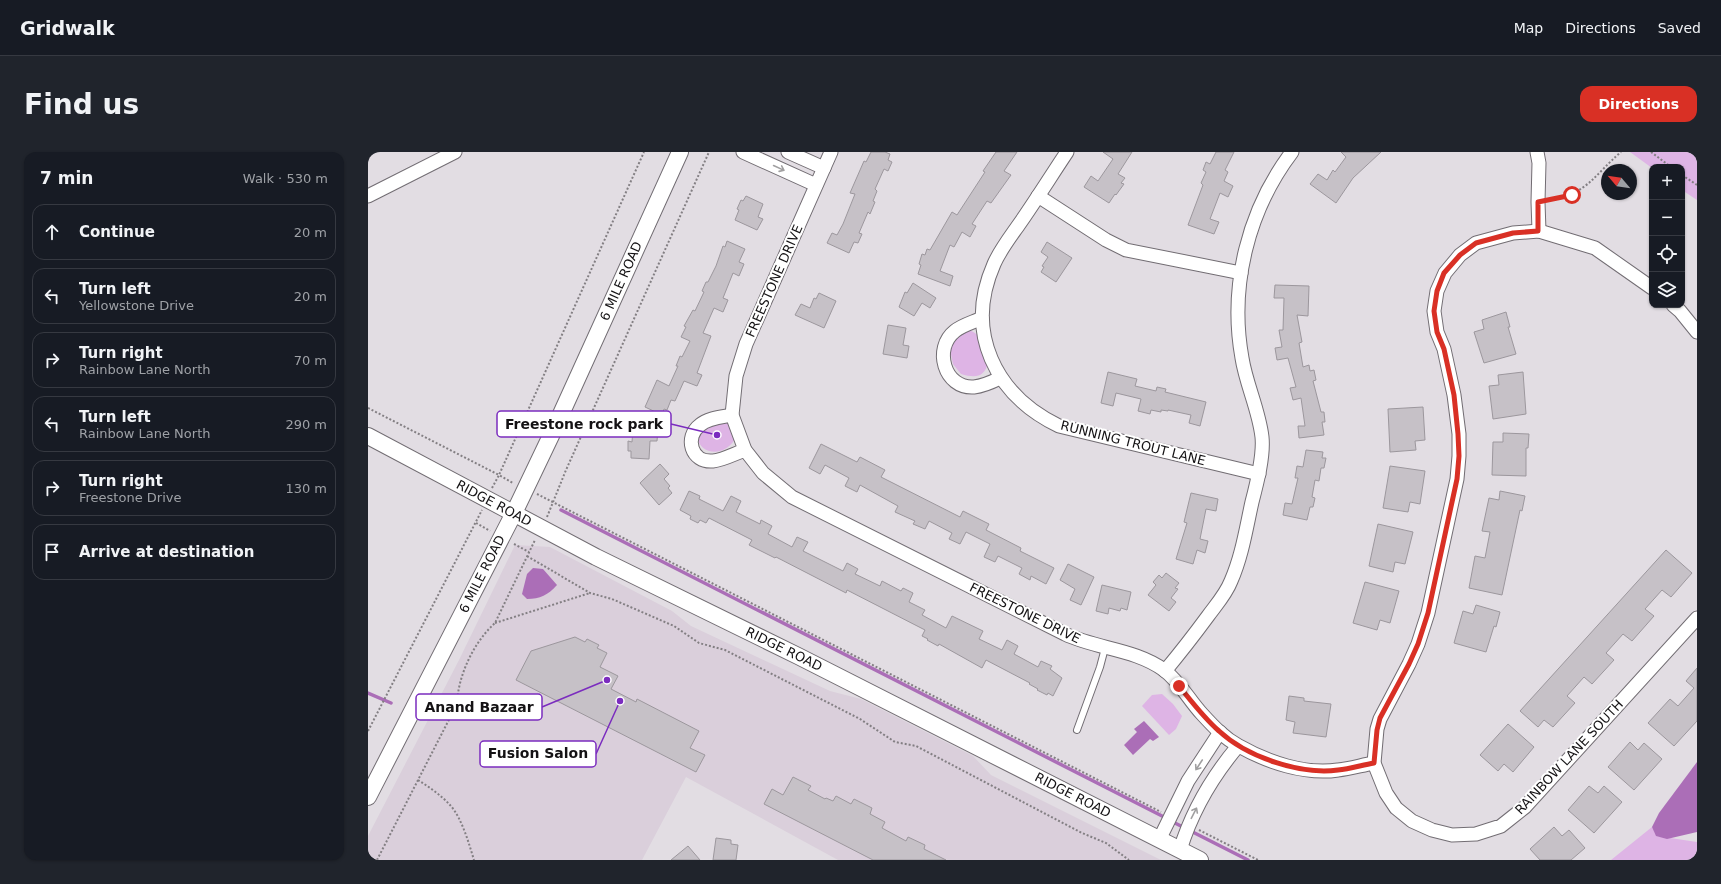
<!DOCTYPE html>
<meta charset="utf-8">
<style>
:root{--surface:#171b24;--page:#20242c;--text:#f1f3f6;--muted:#9ea1a6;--line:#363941;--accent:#d93025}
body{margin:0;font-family:"DejaVu Sans",sans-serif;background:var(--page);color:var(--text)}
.controls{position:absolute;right:12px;top:12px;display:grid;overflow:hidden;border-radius:8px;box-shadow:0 1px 3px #0004}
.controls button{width:36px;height:36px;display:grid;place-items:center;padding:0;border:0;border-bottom:1px solid var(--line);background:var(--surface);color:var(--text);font:20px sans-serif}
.compass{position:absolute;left:1233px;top:12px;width:36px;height:36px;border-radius:50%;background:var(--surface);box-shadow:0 1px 3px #0004;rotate:299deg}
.stop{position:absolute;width:12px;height:12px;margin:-9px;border:3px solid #d93025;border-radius:50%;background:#fff}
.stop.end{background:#d93025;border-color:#fff;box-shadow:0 1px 4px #0008}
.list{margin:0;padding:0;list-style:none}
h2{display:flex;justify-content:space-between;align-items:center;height:52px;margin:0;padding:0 16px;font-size:17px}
h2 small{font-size:13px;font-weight:400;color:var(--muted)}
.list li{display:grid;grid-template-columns:26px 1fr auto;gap:12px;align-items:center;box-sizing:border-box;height:56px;margin:0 8px 8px;padding:0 8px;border:1px solid var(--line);border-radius:12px}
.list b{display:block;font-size:15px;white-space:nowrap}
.list p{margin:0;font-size:13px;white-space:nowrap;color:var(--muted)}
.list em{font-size:13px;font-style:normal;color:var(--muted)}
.icon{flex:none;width:22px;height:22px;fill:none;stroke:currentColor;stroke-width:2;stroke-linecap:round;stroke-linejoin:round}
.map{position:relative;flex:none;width:1329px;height:708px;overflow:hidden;border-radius:12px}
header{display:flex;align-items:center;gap:24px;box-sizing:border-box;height:56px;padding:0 20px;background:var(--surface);border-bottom:1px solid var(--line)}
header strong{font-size:19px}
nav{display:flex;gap:22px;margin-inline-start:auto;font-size:14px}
.intro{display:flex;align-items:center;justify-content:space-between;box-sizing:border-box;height:96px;padding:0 24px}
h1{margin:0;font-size:28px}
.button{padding:10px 18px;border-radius:12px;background:var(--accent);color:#fff;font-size:14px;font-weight:700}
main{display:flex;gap:24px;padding:0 24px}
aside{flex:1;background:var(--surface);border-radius:12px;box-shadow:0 1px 3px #0004}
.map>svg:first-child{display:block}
.built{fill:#dacfdb}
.green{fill:#deb4e5}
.water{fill:#ab6eb7}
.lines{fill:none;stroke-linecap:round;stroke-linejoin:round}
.stream{stroke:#ab6eb7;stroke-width:3.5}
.building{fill:#c6c1c7;stroke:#9c979d}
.service-casing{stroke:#726d73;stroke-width:8}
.minor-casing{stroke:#726d73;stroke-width:15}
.tertiary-casing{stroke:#726d73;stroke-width:18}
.path{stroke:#837f83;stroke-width:2;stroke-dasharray:2 2;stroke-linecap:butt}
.service{stroke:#fff;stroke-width:6}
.minor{stroke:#fff;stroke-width:13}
.tertiary{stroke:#fff;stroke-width:16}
.oneway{stroke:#a1a0a1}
.route{stroke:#d93025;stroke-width:5}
.labels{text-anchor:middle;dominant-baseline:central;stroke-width:4;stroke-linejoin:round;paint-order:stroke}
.street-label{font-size:13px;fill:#141214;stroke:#fff}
.leader{fill:none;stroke:#7b2cbf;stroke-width:1.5}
.callout-dot{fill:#7b2cbf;stroke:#fff;stroke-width:1.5}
.callout{fill:#fff;stroke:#7b2cbf;stroke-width:1.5}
.callout-label{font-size:14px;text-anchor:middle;font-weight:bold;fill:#141214}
</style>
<header>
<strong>Gridwalk</strong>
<nav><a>Map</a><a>Directions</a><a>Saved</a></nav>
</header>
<div class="intro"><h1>Find us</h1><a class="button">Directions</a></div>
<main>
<aside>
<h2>7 min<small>Walk · 530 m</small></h2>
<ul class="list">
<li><svg class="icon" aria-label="ahead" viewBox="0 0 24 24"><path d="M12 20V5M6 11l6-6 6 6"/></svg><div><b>Continue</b></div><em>20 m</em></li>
<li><svg class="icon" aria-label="left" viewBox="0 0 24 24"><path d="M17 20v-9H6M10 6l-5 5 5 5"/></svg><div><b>Turn left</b><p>Yellowstone Drive</p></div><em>20 m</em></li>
<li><svg class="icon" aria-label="right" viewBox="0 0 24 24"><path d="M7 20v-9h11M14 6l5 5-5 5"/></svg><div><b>Turn right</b><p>Rainbow Lane North</p></div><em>70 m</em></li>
<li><svg class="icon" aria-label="left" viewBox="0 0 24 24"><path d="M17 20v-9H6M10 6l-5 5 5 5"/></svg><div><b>Turn left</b><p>Rainbow Lane North</p></div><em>290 m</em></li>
<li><svg class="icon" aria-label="right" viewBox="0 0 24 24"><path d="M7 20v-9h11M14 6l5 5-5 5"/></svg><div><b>Turn right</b><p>Freestone Drive</p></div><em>130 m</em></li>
<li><svg class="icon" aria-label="arrive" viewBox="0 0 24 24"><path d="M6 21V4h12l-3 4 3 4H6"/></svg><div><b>Arrive at destination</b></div></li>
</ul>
</aside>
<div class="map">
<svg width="1329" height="708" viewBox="0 0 1329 708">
<rect width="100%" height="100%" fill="#e2dde3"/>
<path class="built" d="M147 393 182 395 304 459 323 474 462 539 493 547 605 604 623 623 793 708H470L318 625 274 708H0V684L91 508Z"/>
<g class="green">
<path d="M1262 0H1329V48L1314 38V15L1284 16Z"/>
<path d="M599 178C615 180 616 198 620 211 616 226 607 226 593 222L585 212 582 198 588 184Z"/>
<path d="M361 270 368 285C361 302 334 307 329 285L335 275Z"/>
<path d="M794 542 805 552 814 564 808 577 801 583 774 554 784 543Z"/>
<path d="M1284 675 1289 684 1329 690V708H1243Z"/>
</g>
<g class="water">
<path d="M165 416 175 417 189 433C180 443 172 447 159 447L154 442 159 422Z"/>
<path d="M776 569 791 585 785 589 782 587 765 603 756 593 769 580 766 577Z"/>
<path d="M1329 610V680L1299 687 1288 684 1284 675 1291 661Z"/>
</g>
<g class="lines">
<g class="stream">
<path d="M193 358 798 666"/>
<path d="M0 541 23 551"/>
<path d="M803 669 880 708"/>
</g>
</g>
<g class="building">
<path d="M503 0H517L522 2 520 8 524 10 520 19 516 17 507 37 509 39 505 49 507 50 502 62 500 60 491 81 494 82 490 91 486 90 481 101 459 91 464 81 469 83 475 72 487 42 482 41 496 9 498 10Z"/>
<path d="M628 0H649L636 19 643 23 623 51 619 49 604 72 608 74 602 85 594 80 586 95 582 93 572 119 585 124 582 134 550 122 553 113 551 112 554 102 557 103 559 97 562 98 584 60 589 63 617 20 615 19Z"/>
<path d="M735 0H764L750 22 757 26 753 31 756 32 748 43 747 42 741 51 716 35 723 24 730 29 745 7Z"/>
<path d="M848 0H866L857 18 860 20 856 29 865 34 860 45 852 41 842 67 851 70 846 82 820 73 835 33 833 31 838 20 835 18 838 10 842 12Z"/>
<path d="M973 0H1013L985 26 968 51 942 32 950 22 959 28 965 18 967 20 978 5Z"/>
<path d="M378 44 395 52 390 65 395 67 389 78 367 68 371 58 369 57 373 48 375 49Z"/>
<path d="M359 89 377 97 371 110 376 112 371 124 365 121 355 146 360 148 355 160 346 156 335 181 343 184 329 221 334 223 329 234 316 229 307 249 303 248 299 258 296 257 294 263 277 255 289 228 301 234 310 214H308L312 204 314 205 322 189 313 185 318 175 316 174 325 158 327 159 336 140 334 139 338 130H340L348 114 355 94 357 95Z"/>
<path d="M679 90 704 106 688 130 673 120 676 115 674 114 680 105 673 100Z"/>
<path d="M545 131 568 146 562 156 554 151 546 164 531 155 537 140 539 141Z"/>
<path d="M907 133 941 134 940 164 929 163 934 190 931 191 935 215 941 213 942 219 946 218 948 228 945 229 953 260H956L957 270H954L956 283 931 286 930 274H937L933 246 925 248 922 236 928 235 920 206 909 208 907 196 914 195 911 178H915L916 146H906Z"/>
<path d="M451 141 468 149 456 176 427 163 433 152 442 156 446 146 448 147Z"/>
<path d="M1138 160 1142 175H1140L1148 202 1116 211 1106 180 1116 177 1114 168Z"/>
<path d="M520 173 538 176 535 193 541 194 539 206 515 202Z"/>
<path d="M740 220 769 227 767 234 788 239 789 235 798 237 797 240 838 250 832 274 821 271 823 263 800 258V259L793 258V260L783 258 782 262 770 259 773 247 748 241 745 254 733 251Z"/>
<path d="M1155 220 1158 262 1125 267 1121 234 1131 233 1130 223Z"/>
<path d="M1055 255 1057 288 1047 289 1048 298 1022 300 1020 257Z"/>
<path d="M265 276 290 277 289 289H282L281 307 263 306V299H260V289L264 290Z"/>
<path d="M1135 281 1161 282 1160 296H1158V324L1124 323 1125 290H1135Z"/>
<path d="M453 292 489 310 492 305 517 318 513 325 592 365 595 359 621 372 618 378 653 396 652 399 686 416 678 432 663 424 662 428 651 422 654 416 630 404 627 410 616 405 622 392 598 380 592 392 581 387 584 381 561 369 557 377 545 372 547 369 527 360 530 354 492 333 489 340 477 334 481 326 457 313 452 322 441 316Z"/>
<path d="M938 298 955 300 954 306H958L956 316H953L951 329 947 328 944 345 947 346 945 355H942L939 368 915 363 917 351 924 352 930 326H927L929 314 935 315Z"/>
<path d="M292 312 301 322 296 327 302 334 300 336 304 341 291 353 272 331Z"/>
<path d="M1022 314 1057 319 1052 352 1042 350 1040 360 1015 356Z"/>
<path d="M321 339 332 344 331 347 355 359 363 344 373 349 368 360 392 372 393 368 404 374 400 382 424 395 429 385 440 390 435 399 475 419 479 411 490 417 487 422 512 434 514 429 533 439 535 436 545 441 541 450 557 458 554 463 578 476 584 464 615 479 611 487 634 498 639 488 650 494 646 502 670 515 673 509 684 514 682 517 694 526 685 544 680 541 679 543 669 538 670 537 661 532 662 531 618 508 614 516 571 492 570 494 559 488 560 487 554 484 557 478 479 438 478 441 408 405 407 406 381 393 384 388 341 366 338 371 332 368 330 371 322 367 323 364 312 358Z"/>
<path d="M1132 339 1157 344 1154 359 1152 358 1134 443 1101 436 1107 404 1117 406 1122 380 1114 379 1121 346 1131 348Z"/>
<path d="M823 341 850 347 848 359 838 357 832 387 840 389 837 401 829 398 825 412 808 407 819 371 816 370Z"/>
<path d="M1010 372 1045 380 1037 412 1027 410 1025 420 1001 414Z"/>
<path d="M1298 398 1324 421 1303 445 1294 438 1277 457 1286 464 1264 489 1255 482 1238 501 1246 508 1224 532 1216 525 1199 544 1207 551 1185 575 1176 568 1170 575 1152 559Z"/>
<path d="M700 412 726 425 713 453 702 448 707 437 692 428Z"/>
<path d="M798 421 811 431 807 436 810 437 803 446 808 450 801 459 780 443 788 433 785 430 791 423 794 426Z"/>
<path d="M997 430 1031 439 1022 471 1012 468 1009 478 985 471Z"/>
<path d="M734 433 763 440 759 458 753 456 752 459 741 456 740 462 728 459Z"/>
<path d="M1108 453 1132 460 1128 475 1126 474 1118 500 1086 491 1095 459 1105 462Z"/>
<path d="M207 485 217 490 219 487 231 493 229 496 239 501 232 515 250 524 243 537 268 550 269 547 331 579 322 596 337 603 328 620 148 528 163 499Z"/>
<path d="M1329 516V569L1306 594 1280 571 1302 547 1310 554 1326 536 1318 529Z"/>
<path d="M921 544 936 546V549L963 552 958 585 925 581 927 570 918 568Z"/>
<path d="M1140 572 1166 595 1145 620 1136 612 1130 619 1112 603Z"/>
<path d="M1262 590 1270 598 1276 591 1294 607 1266 638 1240 615Z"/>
<path d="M425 625 443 634 440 638 457 647 458 646 465 649 468 644 483 652 486 647 504 656 502 662 517 670 514 676 538 689 540 685 557 693 556 697 578 708H505L396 652 404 637 415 643Z"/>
<path d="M1221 634 1230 641 1236 634 1254 650 1226 681 1200 658Z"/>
<path d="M1186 675 1194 684 1201 678 1217 696 1203 708H1172L1162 697Z"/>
<path d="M348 686 363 688V692L370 693 368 708H345Z"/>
<path d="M320 694 332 708H303Z"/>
</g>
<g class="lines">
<g class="service-casing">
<path id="service" d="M709 578 732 515 737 496"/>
</g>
<g class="minor-casing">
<g id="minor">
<path d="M375 0 448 33"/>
<path d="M420 0 456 16"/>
<path d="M463 0 378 192 368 224 364 263 377 298 395 321 424 345 697 482C729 497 767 497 796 518 812 530 821 548 834 562 845 574 856 586 871 594 899 610 937 623 970 618 982 617 994 613 1006 611"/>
<path d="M699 0C683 24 668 48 652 71 643 84 632 98 626 112 596 180 627 243 691 274L891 322"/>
<path d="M1169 0 1171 11 1170 50 1171 79"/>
<path d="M0 44 87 0"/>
<path d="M670 44 738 88 758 98 873 121"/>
<path d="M1284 136 1227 96 1171 79 1145 81 1108 91 1092 103 1077 121 1069 139 1066 159 1069 180 1076 197 1086 243 1091 282V304L1089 327 1060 461 1050 492 1041 512 1012 567 1009 577 1006 611 1018 641 1028 656 1044 669 1064 678 1084 683 1108 682 1133 674 1157 655 1329 466"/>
<path d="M1305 153 1312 159 1329 180"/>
<path d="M614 166C606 170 594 173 587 179 565 196 576 237 606 235 615 234 624 230 632 226"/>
<path d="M364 263C354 265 340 266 332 273 316 285 323 311 345 309 355 308 368 301 377 298"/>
<path d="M797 519C812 501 826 483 840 464 848 453 858 442 863 429 874 404 878 377 884 350 889 331 896 304 894 285 891 258 878 232 874 206 861 134 880 58 924 0"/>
<path d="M791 688 820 629 852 580"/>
<path d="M812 698C824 659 844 625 870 594"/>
</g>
</g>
<g class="tertiary-casing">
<g id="tertiary">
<path d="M0 284 228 405 430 504 832 708"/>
<path d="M0 645 146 361 189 271 312 0"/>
</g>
</g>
<g class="path">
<path d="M1283 0 1303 15"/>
<path d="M1314 23 1329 33"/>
<path d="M1181 48C1220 42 1226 23 1253 0"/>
<path d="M0 256 131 323 276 0"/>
<path d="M124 336 131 323 145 331"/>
<path d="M169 342 793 660"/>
<path d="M179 365 198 318 341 0"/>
<path d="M108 371 122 379"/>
<path d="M146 392 161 400"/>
<path d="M159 404 222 441 244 447 306 474 331 491 357 498 492 567 527 590 548 594 714 681 738 691 761 708"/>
<path d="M127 471 222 441"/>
<path d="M0 579 114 358"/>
<path d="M50 628C61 635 73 643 82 653 94 666 101 692 106 708"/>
<path d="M831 678 890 708"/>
<path d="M9 708 89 552C90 523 106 490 127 471L167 388"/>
</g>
<use href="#service" class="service"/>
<use href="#minor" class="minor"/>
<use href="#tertiary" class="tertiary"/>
</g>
<defs><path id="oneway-shaft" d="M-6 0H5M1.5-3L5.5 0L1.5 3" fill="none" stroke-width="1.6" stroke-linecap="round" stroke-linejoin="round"/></defs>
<g class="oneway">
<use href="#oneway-shaft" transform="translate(411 16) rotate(25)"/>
<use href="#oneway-shaft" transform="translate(831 613) rotate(123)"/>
<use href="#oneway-shaft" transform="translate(826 661) rotate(-63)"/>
</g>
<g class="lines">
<path class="route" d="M811 534C824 550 836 566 851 579 879 605 932 623 970 618 982 617 994 613 1006 611L1009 578 1012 566 1041 512 1050 492 1060 461 1089 327 1091 304 1090 282 1086 243 1076 197 1069 180 1066 159 1069 139 1076 121 1092 103 1108 91 1145 81 1170 79V50L1204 43"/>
</g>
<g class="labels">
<g class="street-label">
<text transform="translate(253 129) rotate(-66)">6 MILE ROAD</text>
<text transform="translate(406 129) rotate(-66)">FREESTONE DRIVE</text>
<text transform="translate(765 291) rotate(14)">RUNNING TROUT LANE</text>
<text transform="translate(126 351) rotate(28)">RIDGE ROAD</text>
<text transform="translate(114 422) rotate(-63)">6 MILE ROAD</text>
<text transform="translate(657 461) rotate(26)">FREESTONE DRIVE</text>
<text transform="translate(416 497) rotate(26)">RIDGE ROAD</text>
<text transform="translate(1201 605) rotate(-47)">RAINBOW LANE SOUTH</text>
<text transform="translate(705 643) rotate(27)">RIDGE ROAD</text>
</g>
</g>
<path class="leader" d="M349 283L303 272M239 528L174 555M252 549L228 602"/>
<g class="callout-dot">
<circle cx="349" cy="283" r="4"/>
<circle cx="239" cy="528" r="4"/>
<circle cx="252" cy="549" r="4"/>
</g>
<g class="callout">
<rect x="129" y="259" width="174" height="26" rx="4"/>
<rect x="48" y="542" width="126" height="26" rx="4"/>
<rect x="112" y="589" width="116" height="26" rx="4"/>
</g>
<g class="callout-label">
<text x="216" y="277">Freestone rock park</text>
<text x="111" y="560">Anand Bazaar</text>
<text x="170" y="606">Fusion Salon</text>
</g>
</svg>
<div class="controls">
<button>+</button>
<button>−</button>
<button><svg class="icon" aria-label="locate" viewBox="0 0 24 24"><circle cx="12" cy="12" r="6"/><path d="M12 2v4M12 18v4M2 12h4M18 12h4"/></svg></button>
<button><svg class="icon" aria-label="layers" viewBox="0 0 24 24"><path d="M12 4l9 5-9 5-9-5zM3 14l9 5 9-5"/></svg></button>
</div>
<svg class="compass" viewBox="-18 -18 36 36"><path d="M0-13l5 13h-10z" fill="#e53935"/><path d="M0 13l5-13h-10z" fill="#9ea1a6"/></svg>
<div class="stop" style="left:1204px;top:43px"></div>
<div class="stop end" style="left:811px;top:534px"></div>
</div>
</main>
